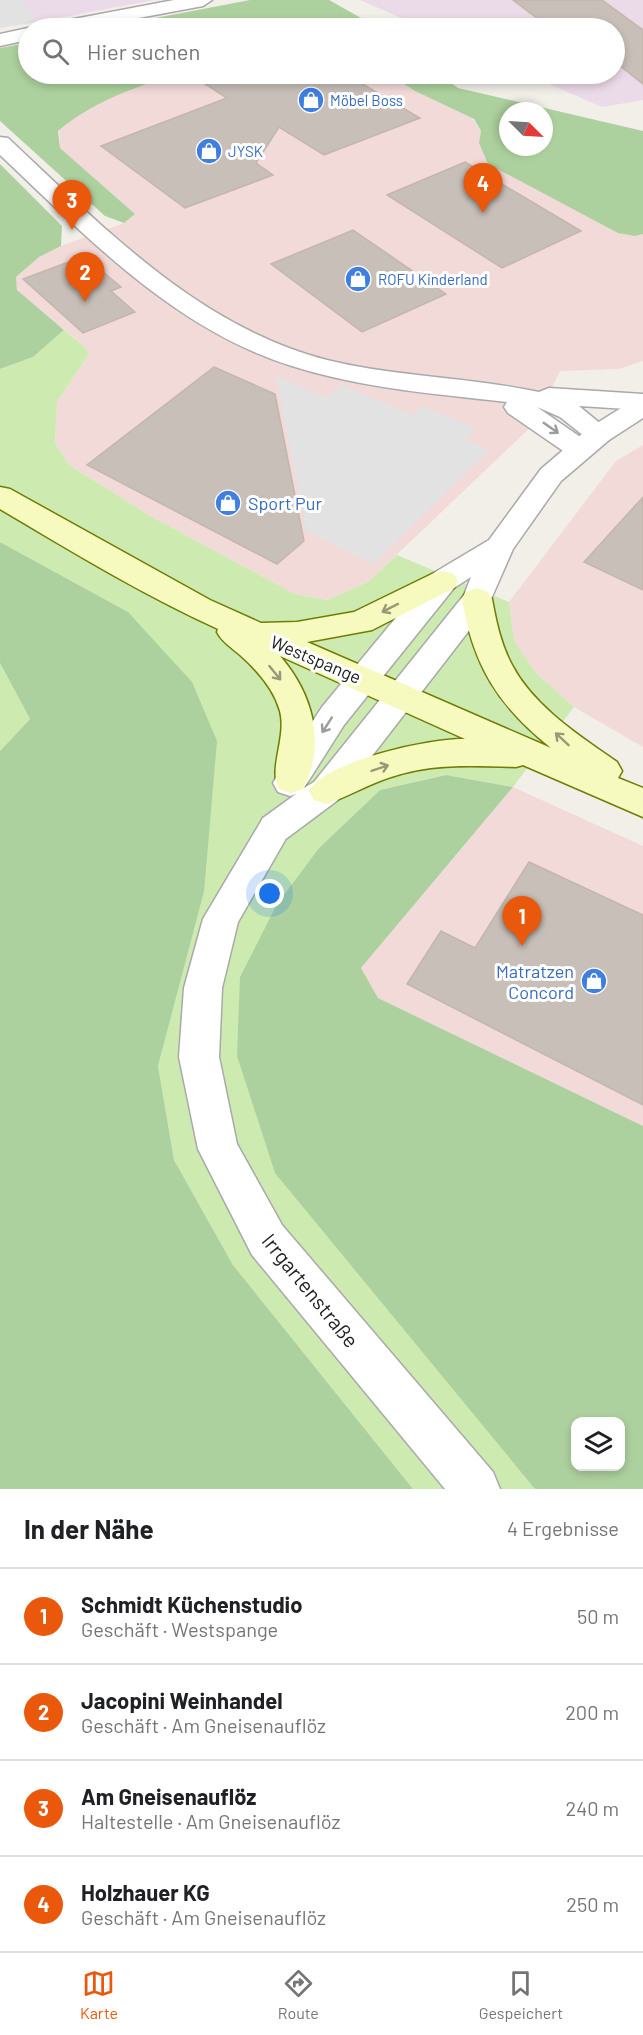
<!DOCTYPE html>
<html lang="de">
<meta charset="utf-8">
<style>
:root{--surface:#fff;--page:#f6f6f6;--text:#202124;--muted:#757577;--line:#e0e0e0;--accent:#ea580c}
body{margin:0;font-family:Barlow,sans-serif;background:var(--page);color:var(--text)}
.controls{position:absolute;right:18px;bottom:18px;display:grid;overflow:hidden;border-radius:12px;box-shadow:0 3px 9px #0003}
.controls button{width:54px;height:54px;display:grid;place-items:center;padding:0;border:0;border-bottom:2px solid var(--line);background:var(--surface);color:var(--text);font:30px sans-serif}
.compass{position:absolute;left:499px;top:102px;width:54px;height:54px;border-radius:50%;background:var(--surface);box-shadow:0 3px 9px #0003;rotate:114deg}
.you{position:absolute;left:270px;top:894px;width:21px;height:21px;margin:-15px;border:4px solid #fff;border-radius:50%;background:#1a73e8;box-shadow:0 0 0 9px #1a73e833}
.badge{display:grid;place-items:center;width:39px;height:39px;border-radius:50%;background:var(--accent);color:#fff;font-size:20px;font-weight:700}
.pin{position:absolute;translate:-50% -50px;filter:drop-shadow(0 2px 3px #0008)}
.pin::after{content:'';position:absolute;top:32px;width:21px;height:18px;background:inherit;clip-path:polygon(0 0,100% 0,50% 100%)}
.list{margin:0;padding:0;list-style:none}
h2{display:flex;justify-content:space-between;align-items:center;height:78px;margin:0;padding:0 24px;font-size:26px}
h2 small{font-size:20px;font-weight:400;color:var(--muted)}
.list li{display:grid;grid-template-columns:39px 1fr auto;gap:18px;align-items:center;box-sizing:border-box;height:96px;padding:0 24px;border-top:2px solid var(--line)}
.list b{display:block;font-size:22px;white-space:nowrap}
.list p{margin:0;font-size:20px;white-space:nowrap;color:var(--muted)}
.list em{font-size:20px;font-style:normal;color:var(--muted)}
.icon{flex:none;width:33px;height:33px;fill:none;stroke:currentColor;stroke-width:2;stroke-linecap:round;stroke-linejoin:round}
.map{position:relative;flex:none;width:643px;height:1489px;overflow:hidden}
.search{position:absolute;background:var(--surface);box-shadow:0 3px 9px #0003;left:18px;right:18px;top:18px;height:66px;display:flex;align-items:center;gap:15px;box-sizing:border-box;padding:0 21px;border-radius:33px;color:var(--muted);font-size:22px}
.sheet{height:462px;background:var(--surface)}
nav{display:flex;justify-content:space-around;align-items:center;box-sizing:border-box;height:84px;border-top:2px solid var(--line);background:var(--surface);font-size:16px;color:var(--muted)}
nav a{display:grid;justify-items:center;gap:3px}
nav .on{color:var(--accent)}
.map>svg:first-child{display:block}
.commercial{fill:#f2dad9}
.industrial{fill:#ebdbe8}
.grass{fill:#cdebb0}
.forest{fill:#add19e;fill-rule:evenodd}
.parking{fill:#e2e2e2}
.building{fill:#c7bfb8;stroke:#c4b6ab;stroke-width:1.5}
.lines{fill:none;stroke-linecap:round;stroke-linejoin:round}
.minor-casing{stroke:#a9a9a9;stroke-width:3}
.tertiary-casing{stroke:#a9a9a9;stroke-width:3}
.secondary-casing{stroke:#707d05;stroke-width:3}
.minor{fill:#fff;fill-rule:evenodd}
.tertiary{fill:#fff;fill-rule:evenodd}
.secondary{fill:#f7fabf;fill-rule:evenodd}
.oneway{stroke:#9c9c9c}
.oneway2{stroke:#979978}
.labels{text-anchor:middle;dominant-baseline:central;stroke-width:6;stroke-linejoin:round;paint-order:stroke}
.far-shop-label{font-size:15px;fill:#366cbe;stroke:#fff;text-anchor:start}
.shop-label{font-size:18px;fill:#366cbe;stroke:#fff;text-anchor:start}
.street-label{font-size:18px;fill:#222;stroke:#fff}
.near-street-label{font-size:21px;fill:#222;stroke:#fff}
</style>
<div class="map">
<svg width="643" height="1489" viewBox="0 0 643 1489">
<rect width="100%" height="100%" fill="#f2efe9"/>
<g class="commercial">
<path d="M177 74H388L415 91 472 118 481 131 479 144 635 236 643 234V361L619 369 560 371 534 424 368 582 327 600 295 594 152 517 69 465 55 443 57 402 89 354 86 348 17 290 16 277 39 257 61 246 124 223 135 214 60 148 59 130 83 111 119 92Z"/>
<path d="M643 445V747L574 707 536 673 514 641 509 602 616 461Z"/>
<path d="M513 787 643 846V1126L378 998 361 968Z"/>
</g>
<g class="industrial">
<path d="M21 0H154L37 22Z"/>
<path d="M360 0H643V100L602 107 526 74H614V28H424Z"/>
</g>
<g class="grass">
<path d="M64 330 86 348 89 354 57 402 55 443 69 465 152 517 295 594 327 600 368 582 397 555 509 602 514 641 536 673 574 707 513 787 446 775 380 790 319 848 277 904 496 1440 535 1489H413L233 1265 174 1160 158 1066 204 892 128 612 0 542V369L33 357Z"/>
<path d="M0 663 30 719 0 751Z"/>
</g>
<g class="forest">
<path d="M250 0H329L379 28H103Z"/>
<path d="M28 43V74H177C133 88 94 101 58 131L60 148 135 214 124 223 105 216 0 121V48Z"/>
<path d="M388 74H446L444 78 458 88 643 131V234L635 236 618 233 488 164 479 143 481 131 474 119 415 91ZM508 111H544V147H508Z"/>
<path d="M0 164 62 226 61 246 39 257 16 277 17 290 64 330 33 357 0 369Z"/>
<path d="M0 542 128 612 192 682 217 741 204 892 158 1066 174 1160 233 1265 413 1489H0V751L30 719 0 663Z"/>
<path d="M446 775 513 787 361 968 378 998 643 1126V1489H535L275 1173 237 1056 240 977 277 904 319 848 380 790ZM576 1422H620V1466H576Z"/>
</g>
<g class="parking">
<path d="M0 0H21L37 22 0 28Z"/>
<path d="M276 376 327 398 341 384 412 415 423 406 477 429 466 440 489 451 373 564 306 531Z"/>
</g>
<g class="building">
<path d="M513 0H602L643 30V84L615 62V28H550Z"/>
<path d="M234 74H346L420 118 324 155 279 127 256 163 273 175 185 208 101 146 227 98 205 84Z"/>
<path d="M465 162 581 231 502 268 387 195Z"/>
<path d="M353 230 446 294 362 332 271 264Z"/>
<path d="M84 256 121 287 111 291 135 312 83 333 23 279Z"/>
<path d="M214 367 275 394 304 541 277 564 87 465Z"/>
<path d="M643 497V590L584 562Z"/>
<path d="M529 862 643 915V1105L407 984 441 931 475 948Z"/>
</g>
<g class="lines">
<g class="minor-casing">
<g id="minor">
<path d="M174 0H212L203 6 85 28H48L58 22Z"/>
<path d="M28 28V40L0 46V34Z"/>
<path d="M0 137 8 138C102 226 198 327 327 360 396 377 469 377 539 392L549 388 643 394V410L579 406 613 434 609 440 599 442 589 440 560 417 537 407 589 443 593 449 589 455 579 458 569 455 508 413 504 407 507 402C435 394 361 388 292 366 175 330 87 237 0 155Z"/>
<path d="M275 814 287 818 292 828 238 922 222 988 219 1057 237 1144 282 1225 493 1472 500 1489H445L252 1255 198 1149 179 1057 184 988 203 919 263 818Z"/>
</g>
</g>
<g class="tertiary-casing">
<path id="tertiary" d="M643 398V418L609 440 561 481 513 549 488 606 338 800 287 838 275 842 263 838 258 828 263 818 296 794 290 796 278 792 273 783 278 774 322 707 432 574 489 540 541 469 589 428 634 400ZM471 577 464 595 314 782 304 788 344 725 454 588Z"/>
</g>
<g class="secondary-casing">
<path id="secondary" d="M0 487 10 489 210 600 261 623 297 622 354 612 432 574 443 571 454 574 458 581 454 588 372 630 307 642 551 748C498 706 473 665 462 599L466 592 477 588 488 592 492 599C496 621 501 645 512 665 534 707 580 736 617 762L622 771 618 778 643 788V817L523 765 516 767C472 766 433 763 391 777 368 784 348 797 326 804L314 800 309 791C325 761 431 738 465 739L280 656C312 693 327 743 303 789L291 793 279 789C268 769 287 737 280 711 274 689 257 670 240 655 231 647 222 642 217 632L218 629C143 595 71 551 0 509Z"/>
</g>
<use href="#minor" class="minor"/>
<use href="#tertiary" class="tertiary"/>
<use href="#secondary" class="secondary"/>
</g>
<defs><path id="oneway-shaft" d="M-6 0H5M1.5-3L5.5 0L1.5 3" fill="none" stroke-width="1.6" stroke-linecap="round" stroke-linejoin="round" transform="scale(1.5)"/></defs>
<g class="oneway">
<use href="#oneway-shaft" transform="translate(551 428) rotate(35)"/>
<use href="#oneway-shaft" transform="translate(327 725) rotate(123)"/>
</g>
<g class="oneway2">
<use href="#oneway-shaft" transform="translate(390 608) rotate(153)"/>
<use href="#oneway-shaft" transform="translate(275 673) rotate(51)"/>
<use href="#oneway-shaft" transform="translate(562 739) rotate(-137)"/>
<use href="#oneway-shaft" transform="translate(380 768) rotate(-19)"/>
</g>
<defs>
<g id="shop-disc" transform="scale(1.35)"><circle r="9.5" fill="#3f7fe0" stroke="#fff"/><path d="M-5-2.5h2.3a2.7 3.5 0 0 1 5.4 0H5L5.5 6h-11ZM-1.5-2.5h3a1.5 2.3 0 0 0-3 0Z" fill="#fff"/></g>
</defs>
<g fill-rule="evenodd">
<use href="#shop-disc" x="311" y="100"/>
<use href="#shop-disc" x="209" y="151"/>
<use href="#shop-disc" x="358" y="279"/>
<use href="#shop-disc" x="228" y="503"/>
<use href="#shop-disc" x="594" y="981"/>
</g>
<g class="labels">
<g class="far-shop-label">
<text x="330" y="100">Möbel Boss</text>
<text x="228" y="151">JYSK</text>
<text x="378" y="279">ROFU Kinderland</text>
</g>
<g class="shop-label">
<text x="248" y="503">Sport Pur</text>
<text x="574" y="971" text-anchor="end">Matratzen<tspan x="574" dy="21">Concord</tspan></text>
</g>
<g class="street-label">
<text transform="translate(316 659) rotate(23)">Westspange</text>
</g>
<g class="near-street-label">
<text transform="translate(311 1290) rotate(51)">Irrgartenstraße</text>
</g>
</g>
</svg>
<div class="controls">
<button><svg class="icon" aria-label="layers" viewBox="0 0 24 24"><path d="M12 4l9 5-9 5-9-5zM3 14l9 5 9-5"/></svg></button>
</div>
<svg class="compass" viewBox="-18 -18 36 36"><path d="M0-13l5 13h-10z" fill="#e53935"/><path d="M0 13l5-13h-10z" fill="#757577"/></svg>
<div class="you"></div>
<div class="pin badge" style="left:522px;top:946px">1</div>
<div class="pin badge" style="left:85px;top:302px">2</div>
<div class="pin badge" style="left:72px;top:230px">3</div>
<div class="pin badge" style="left:483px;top:213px">4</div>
<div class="search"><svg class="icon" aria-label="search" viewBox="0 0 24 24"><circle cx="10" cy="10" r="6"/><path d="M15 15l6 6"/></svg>Hier suchen</div>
</div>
<section class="sheet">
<h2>In der Nähe<small>4 Ergebnisse</small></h2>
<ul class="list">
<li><span class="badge">1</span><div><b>Schmidt Küchenstudio</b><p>Geschäft · Westspange</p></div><em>50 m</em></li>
<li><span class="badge">2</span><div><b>Jacopini Weinhandel</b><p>Geschäft · Am Gneisenauflöz</p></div><em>200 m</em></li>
<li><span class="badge">3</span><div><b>Am Gneisenauflöz</b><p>Haltestelle · Am Gneisenauflöz</p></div><em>240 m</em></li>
<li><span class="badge">4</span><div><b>Holzhauer KG</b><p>Geschäft · Am Gneisenauflöz</p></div><em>250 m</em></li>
</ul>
</section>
<nav>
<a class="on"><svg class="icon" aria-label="map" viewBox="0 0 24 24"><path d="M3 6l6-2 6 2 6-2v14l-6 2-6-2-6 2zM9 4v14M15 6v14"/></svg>Karte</a>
<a><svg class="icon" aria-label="directions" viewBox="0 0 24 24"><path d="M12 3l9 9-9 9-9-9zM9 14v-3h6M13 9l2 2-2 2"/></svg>Route</a>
<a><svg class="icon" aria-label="saved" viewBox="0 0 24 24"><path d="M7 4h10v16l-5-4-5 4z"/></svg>Gespeichert</a>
</nav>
